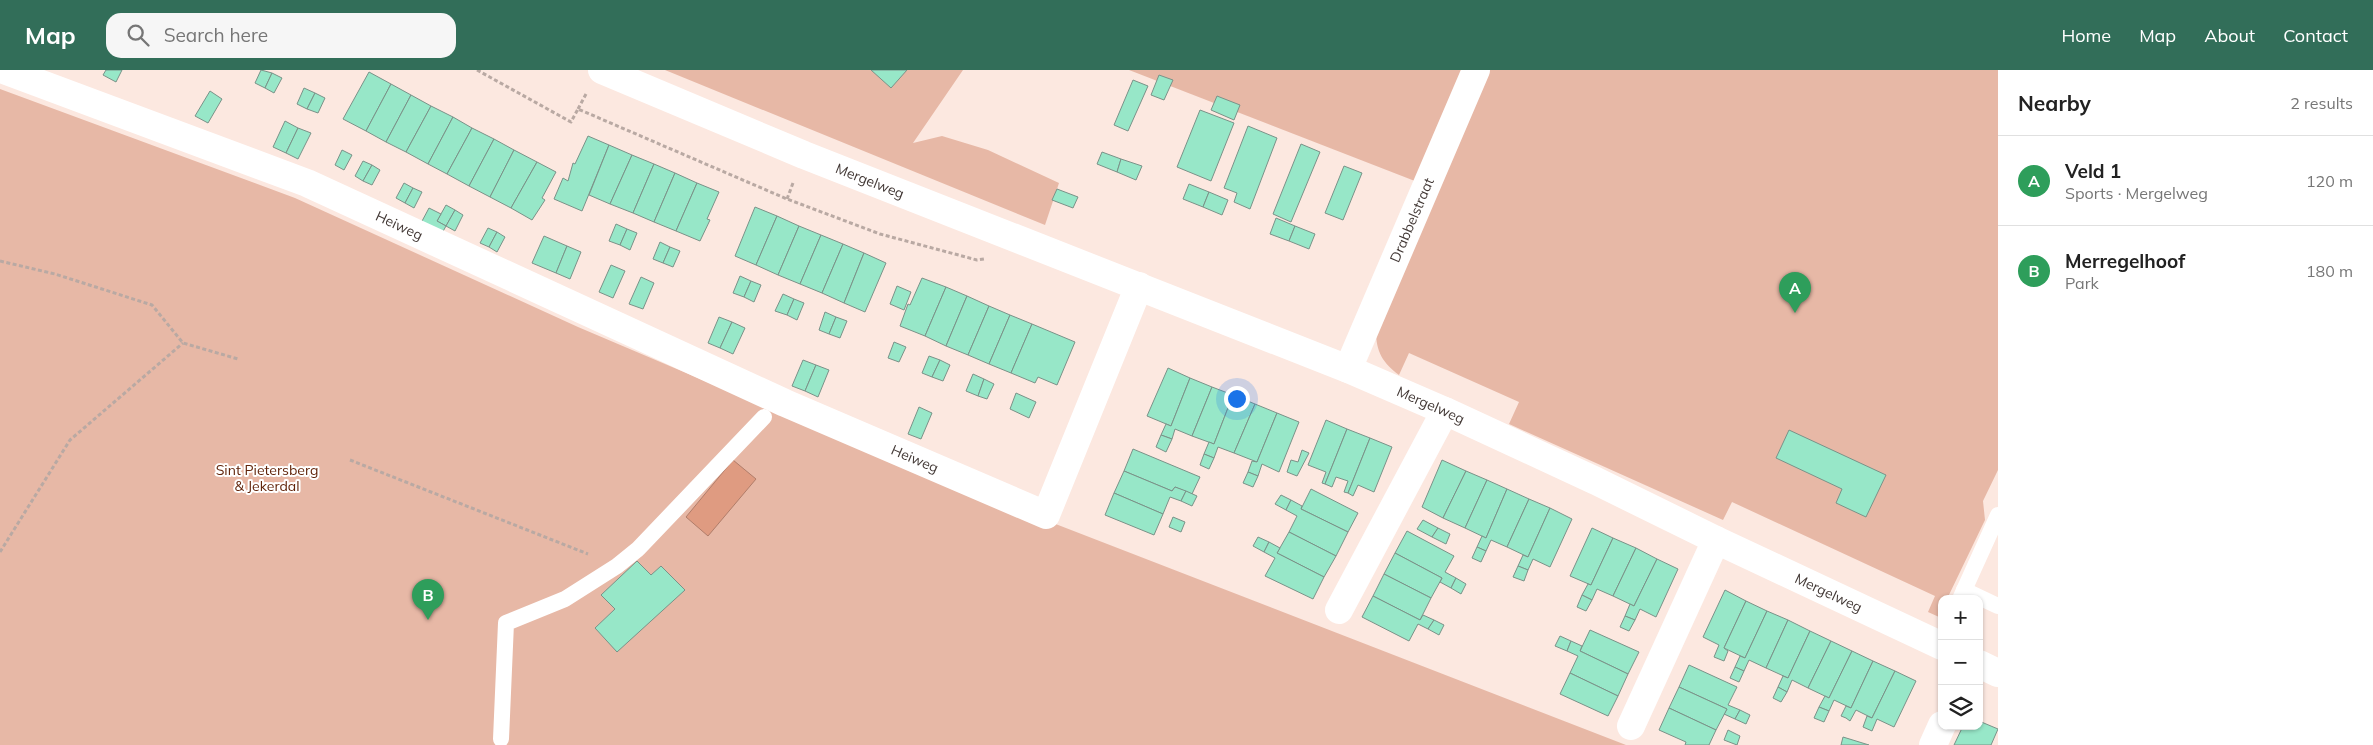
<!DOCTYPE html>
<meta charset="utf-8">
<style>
:root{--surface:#fff;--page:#f6f6f6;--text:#222;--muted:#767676;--line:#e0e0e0;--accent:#326e59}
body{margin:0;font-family:Mulish,sans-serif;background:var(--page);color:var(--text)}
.controls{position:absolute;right:15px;bottom:15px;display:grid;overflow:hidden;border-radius:10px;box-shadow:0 1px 4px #0004}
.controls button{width:45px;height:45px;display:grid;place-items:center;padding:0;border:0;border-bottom:1px solid var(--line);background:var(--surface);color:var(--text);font:25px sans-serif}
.you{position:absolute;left:1236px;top:328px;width:18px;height:18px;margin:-12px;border:4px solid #fff;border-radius:50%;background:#1a73e8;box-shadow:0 0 0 8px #1a73e833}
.badge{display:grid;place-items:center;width:32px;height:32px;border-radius:50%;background:var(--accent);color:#fff;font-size:16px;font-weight:700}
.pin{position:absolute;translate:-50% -41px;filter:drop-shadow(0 1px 2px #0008)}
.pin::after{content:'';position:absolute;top:26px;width:18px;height:15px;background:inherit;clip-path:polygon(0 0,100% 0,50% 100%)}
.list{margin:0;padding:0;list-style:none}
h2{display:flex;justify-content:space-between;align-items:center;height:65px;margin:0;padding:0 20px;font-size:21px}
h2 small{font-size:16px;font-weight:400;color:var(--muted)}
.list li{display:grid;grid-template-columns:32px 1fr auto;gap:15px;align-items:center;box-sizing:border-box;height:90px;padding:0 20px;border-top:1px solid var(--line)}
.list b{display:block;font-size:19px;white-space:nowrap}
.list p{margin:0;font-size:16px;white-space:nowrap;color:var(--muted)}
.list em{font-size:16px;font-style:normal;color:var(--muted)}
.icon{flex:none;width:28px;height:28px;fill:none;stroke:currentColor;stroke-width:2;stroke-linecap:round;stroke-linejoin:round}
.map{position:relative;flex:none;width:1998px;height:675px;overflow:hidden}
header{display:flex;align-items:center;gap:30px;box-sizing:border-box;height:70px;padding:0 25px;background:var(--accent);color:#fff}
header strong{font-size:24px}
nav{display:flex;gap:28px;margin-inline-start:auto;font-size:18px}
.search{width:350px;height:45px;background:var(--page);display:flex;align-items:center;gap:12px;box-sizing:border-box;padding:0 18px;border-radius:15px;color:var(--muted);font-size:19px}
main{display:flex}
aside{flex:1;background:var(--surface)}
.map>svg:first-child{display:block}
.green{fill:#e7b8a6}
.water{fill:#df9b81;stroke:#b07d6a}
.building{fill:#97e7c8;stroke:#7a9288}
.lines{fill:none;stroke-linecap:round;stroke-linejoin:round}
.path{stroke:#b9a9a3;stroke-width:3;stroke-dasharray:4 2.5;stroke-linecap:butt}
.lane{stroke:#fff;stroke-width:16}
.street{stroke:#fff;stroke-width:28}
.labels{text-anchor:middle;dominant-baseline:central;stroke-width:4;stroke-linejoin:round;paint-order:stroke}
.street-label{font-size:14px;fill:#423835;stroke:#fff}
.park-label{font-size:14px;fill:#61240a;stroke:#fff}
</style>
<header>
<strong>Map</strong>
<div class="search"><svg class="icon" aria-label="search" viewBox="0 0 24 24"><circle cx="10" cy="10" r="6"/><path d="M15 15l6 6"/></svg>Search here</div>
<nav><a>Home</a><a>Map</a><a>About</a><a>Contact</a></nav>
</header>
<main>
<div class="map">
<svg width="1998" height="675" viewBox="0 0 1998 675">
<rect width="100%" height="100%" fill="#fce8e0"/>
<g class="green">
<path d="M665 0H963L913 73 942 66 988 80 1059 113 1045 155Z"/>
<path d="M1129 0H1467L1420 113Z"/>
<path d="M1485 0H1998V400L1983 431 1985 450 1947 529H1942V540L1939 547 1928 542 1935 526 1732 432 1723 450 1509 354 1519 332 1409 283 1399 305C1383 293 1376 282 1376 261Z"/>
<path d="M0 19 295 128 578 257 705 311 1053 453 1626 675H0Z"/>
</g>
<path class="water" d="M733 390 756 409 708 466 686 447Z"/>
<g class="building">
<path d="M106 0H122L116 12 103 5Z"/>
<path d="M261 0 272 3 265 18 255 13Z"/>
<path d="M871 0H907L891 18Z"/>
<path d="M369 2 391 14 366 61 343 49Z"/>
<path d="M272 3 282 8 274 23 265 18Z"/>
<path d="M1159 5 1173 10 1164 30 1151 25Z"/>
<path d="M1133 10 1148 16 1128 61 1114 55Z"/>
<path d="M391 14 411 25 386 72 366 61Z"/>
<path d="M304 18 315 23 307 39 297 34Z"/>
<path d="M210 21 222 29 208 53 195 46Z"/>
<path d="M315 23 325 28 318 43 307 39Z"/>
<path d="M411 25 431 36 406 82 386 72Z"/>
<path d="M1217 26 1240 35 1234 50 1211 40Z"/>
<path d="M431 36 453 47 428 94 406 82Z"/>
<path d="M1200 40 1234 53 1211 111 1177 97Z"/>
<path d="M453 47 472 58 447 104 428 94Z"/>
<path d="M285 51 298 58 286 83 273 77Z"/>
<path d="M1248 56 1277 68 1250 139 1234 132 1237 123 1224 118Z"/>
<path d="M298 58 311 63 298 89 286 83Z"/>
<path d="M472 58 494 69 469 116 447 104Z"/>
<path d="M588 66 609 75 582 141 554 129 563 108 568 111 573 93 575 94Z"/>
<path d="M494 69 514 80 490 127 469 116Z"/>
<path d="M1301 74 1320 82 1291 152 1273 144Z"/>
<path d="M609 75 632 85 610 134 589 125Z"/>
<path d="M342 80 352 85 344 100 335 95Z"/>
<path d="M514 80 537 92 511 138 490 127Z"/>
<path d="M1102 82 1121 89 1117 102 1097 94Z"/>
<path d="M632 85 654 94 633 143 610 134Z"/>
<path d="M1121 89 1142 96 1136 110 1117 102Z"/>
<path d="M363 91 372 95 363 111 355 106Z"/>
<path d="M537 92 556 102 542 128 545 130 532 150 511 138Z"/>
<path d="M654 94 675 103 654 152 633 143Z"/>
<path d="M372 95 380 100 372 115 363 111Z"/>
<path d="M1344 96 1362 103 1343 150 1325 143Z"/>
<path d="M675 103 697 113 676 161 654 152Z"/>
<path d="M404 113 413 118 405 133 396 128Z"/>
<path d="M697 113 719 122 707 149 710 150 700 171 676 161Z"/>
<path d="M1189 114 1209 122 1203 137 1183 129Z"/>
<path d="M413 118 422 122 414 138 405 133Z"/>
<path d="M1057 119 1078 127 1073 138 1052 130Z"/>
<path d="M1209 122 1228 130 1222 145 1203 137Z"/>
<path d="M446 135 455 140 446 156 437 151Z"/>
<path d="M755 137 777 146 756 195 735 186Z"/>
<path d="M429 138 441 144 437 151 446 156 441 165 421 153Z"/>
<path d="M455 140 463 145 455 161 446 156Z"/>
<path d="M777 146 799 156 778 205 756 195Z"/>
<path d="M1276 148 1295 156 1289 171 1270 164Z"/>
<path d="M616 154 627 159 620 175 609 171Z"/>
<path d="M799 156 821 165 800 214 778 205Z"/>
<path d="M1295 156 1315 164 1309 179 1289 171Z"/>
<path d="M488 158 497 162 489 177 480 173Z"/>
<path d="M627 159 637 163 630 180 620 175Z"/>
<path d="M497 162 505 167 497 182 489 177Z"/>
<path d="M821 165 843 174 822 223 800 214Z"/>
<path d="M544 166 567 176 556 203 532 193Z"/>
<path d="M660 172 670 177 663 193 653 189Z"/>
<path d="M843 174 864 183 844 233 822 223Z"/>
<path d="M567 176 581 182 570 209 556 203Z"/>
<path d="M670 177 680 181 673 197 663 193Z"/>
<path d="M864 183 886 193 865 242 844 233Z"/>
<path d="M611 195 625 201 613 228 599 222Z"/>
<path d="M740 206 751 211 744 227 733 223Z"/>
<path d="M641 207 654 213 643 239 629 234Z"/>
<path d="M922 208 946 217 925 266 900 256 908 234 910 235Z"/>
<path d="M751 211 761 215 754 232 744 227Z"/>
<path d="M897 216 911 222 904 240 890 234Z"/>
<path d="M946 217 967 226 946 276 925 266Z"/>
<path d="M783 224 794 229 787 245 775 241Z"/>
<path d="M967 226 989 236 968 285 946 276Z"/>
<path d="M794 229 804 233 797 250 787 245Z"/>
<path d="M989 236 1010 245 989 294 968 285Z"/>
<path d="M825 242 836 247 829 264 819 260Z"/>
<path d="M1010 245 1032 254 1011 303 989 294Z"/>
<path d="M719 247 732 252 720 278 708 273Z"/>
<path d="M836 247 847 251 840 268 829 264Z"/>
<path d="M732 252 745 258 733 284 720 278Z"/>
<path d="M1032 254 1075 272 1057 315 1038 307 1035 313 1011 303Z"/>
<path d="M894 272 906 277 899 292 888 288Z"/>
<path d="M929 286 940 290 932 307 922 303Z"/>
<path d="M803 290 816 295 805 321 792 316Z"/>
<path d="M940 290 950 295 943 311 932 307Z"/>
<path d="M816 295 829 300 818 327 805 321Z"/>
<path d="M1168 298 1190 308 1171 356 1147 346Z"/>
<path d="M973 304 984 309 978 326 966 321Z"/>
<path d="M1190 308 1212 317 1192 366 1175 359 1172 369 1161 365 1166 354 1171 356Z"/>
<path d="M984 309 994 314 987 329 978 326Z"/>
<path d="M1212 317 1233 325 1214 374 1192 366Z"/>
<path d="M1016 323 1036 332 1029 348 1010 339Z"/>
<path d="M1233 325 1255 334 1234 383 1218 377 1214 388 1204 384 1209 372 1214 374Z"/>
<path d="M1255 334 1277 343 1257 392 1234 383Z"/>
<path d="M919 337 932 343 921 369 908 364Z"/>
<path d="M1277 343 1299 352 1279 402 1262 394 1258 406 1248 402 1252 391 1257 392Z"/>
<path d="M1326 350 1347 359 1325 414 1322 413 1326 402 1308 395Z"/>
<path d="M1347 359 1370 368 1348 423 1344 422 1348 411 1336 407 1332 417 1325 414Z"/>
<path d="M1789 360 1886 405 1866 447 1836 433 1842 419 1776 388Z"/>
<path d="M1161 365 1172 369 1166 382 1156 377Z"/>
<path d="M1370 368 1392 377 1374 422 1358 415 1353 426 1348 423Z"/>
<path d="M1133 379 1200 407 1192 424 1175 417 1172 421 1124 401Z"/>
<path d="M1302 380 1309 383 1297 406 1287 402 1291 390 1298 392Z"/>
<path d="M1204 384 1214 388 1209 399 1200 395Z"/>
<path d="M1442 390 1466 401 1443 448 1422 437Z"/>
<path d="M1124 401 1172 421 1175 417 1186 421 1181 431 1170 427 1163 444 1114 423Z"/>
<path d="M1466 401 1487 410 1465 458 1443 448Z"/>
<path d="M1248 402 1258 406 1253 417 1243 413Z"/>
<path d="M1487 410 1507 419 1486 468 1465 458Z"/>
<path d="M1311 419 1358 443 1348 462 1301 439Z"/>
<path d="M1507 419 1529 429 1507 477 1491 470 1486 481 1477 477 1482 466 1486 468Z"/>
<path d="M1186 421 1197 426 1192 436 1181 431Z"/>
<path d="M1114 423 1163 444 1154 465 1105 445Z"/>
<path d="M1281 425 1291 430 1286 440 1275 434Z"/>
<path d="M1529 429 1550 438 1528 487 1507 477Z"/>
<path d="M1291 430 1302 436 1301 439 1348 462 1336 486 1289 462 1297 446 1286 440Z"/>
<path d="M1550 438 1572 449 1550 497 1533 489 1528 500 1518 496 1523 485 1528 487Z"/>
<path d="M1173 447 1185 452 1181 462 1169 457Z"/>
<path d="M1423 450 1438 458 1432 467 1417 459Z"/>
<path d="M1438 458 1450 464 1446 474 1432 467Z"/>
<path d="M1592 458 1613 468 1591 515 1570 506Z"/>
<path d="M1407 461 1454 486 1445 502 1456 508 1451 518 1440 512 1442 508 1395 483Z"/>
<path d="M1289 462 1336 486 1324 507 1277 483Z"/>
<path d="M1258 467 1269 472 1264 482 1253 476Z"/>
<path d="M1613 468 1636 478 1613 526 1597 519 1592 530 1582 525 1588 514 1591 515Z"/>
<path d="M1269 472 1280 478 1277 483 1324 507 1313 529 1265 506 1275 488 1264 482Z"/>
<path d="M1477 477 1486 481 1481 492 1472 488Z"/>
<path d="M1636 478 1657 489 1634 536 1613 526Z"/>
<path d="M1395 483 1442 508 1431 528 1384 504Z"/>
<path d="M1657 489 1678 499 1656 547 1640 539 1635 550 1625 546 1630 534 1634 536Z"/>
<path d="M637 491 651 505 661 496 685 520 617 582 595 558 615 539 601 525Z"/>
<path d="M1518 496 1528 500 1524 511 1513 507Z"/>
<path d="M1384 504 1431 528 1420 550 1373 526Z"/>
<path d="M1456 508 1466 514 1461 524 1451 518Z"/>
<path d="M1725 520 1746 531 1724 578 1728 581 1724 591 1714 587 1719 575 1703 567Z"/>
<path d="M1582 525 1592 530 1586 541 1577 537Z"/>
<path d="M1373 526 1420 550 1423 545 1434 550 1428 559 1418 554 1409 571 1362 547Z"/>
<path d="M1746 531 1767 541 1745 588 1724 578Z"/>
<path d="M1767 541 1788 550 1766 598 1749 590 1744 601 1735 597 1740 586 1745 588Z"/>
<path d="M1625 546 1635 550 1629 561 1620 557Z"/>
<path d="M1434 550 1444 555 1439 565 1428 559Z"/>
<path d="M1788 550 1810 561 1788 608 1766 598Z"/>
<path d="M1590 560 1639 582 1628 604 1580 581Z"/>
<path d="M1810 561 1831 571 1808 618 1792 610 1787 622 1778 617 1783 606 1788 608Z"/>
<path d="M1560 566 1571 571 1567 581 1555 576Z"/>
<path d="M1571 571 1582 576 1580 581 1628 604 1618 626 1570 603 1578 586 1567 581Z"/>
<path d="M1831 571 1852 581 1829 628 1808 618Z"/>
<path d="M1852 581 1873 591 1851 638 1834 630 1829 641 1819 637 1825 626 1829 628Z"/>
<path d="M1873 591 1895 601 1872 648 1856 640 1850 651 1846 648 1841 646 1846 636 1851 638Z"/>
<path d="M1689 595 1737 617 1728 635 1740 640 1735 649 1724 644 1727 639 1679 617Z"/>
<path d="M1735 597 1744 601 1739 612 1730 608Z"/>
<path d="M1895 601 1916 611 1894 657 1877 649 1872 661 1863 657 1867 646 1872 648Z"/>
<path d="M1570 603 1618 626 1608 646 1560 624Z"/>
<path d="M1679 617 1727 639 1716 660 1669 638Z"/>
<path d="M1778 617 1787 622 1781 632 1773 628Z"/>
<path d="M1819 637 1829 641 1824 652 1814 648Z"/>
<path d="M1669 638 1716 660 1709 675H1685L1686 672 1659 660Z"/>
<path d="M1740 640 1750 645 1746 654 1735 649Z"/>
<path d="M1979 651 1998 659 1991 675H1954L1963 656H1979Z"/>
<path d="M1728 660 1740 666 1737 675 1724 670Z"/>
<path d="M1843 667 1869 675H1841Z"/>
</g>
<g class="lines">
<g class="path">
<path d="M477 0 571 52 578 39 787 129 880 164 977 190 984 189"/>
<path d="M578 39 586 24"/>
<path d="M787 129 793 113"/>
<path d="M0 191 55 204 152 235 183 273 238 289"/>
<path d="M350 390 588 484"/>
<path d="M0 482 70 370 183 273"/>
</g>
<g class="lane">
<path d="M1964 520 1998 536"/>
<path d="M1960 529 1998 445"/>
<path d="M501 669 506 553 565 529 617 496 638 479 764 347"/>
</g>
<g class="street">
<path id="s1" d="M4 0 307 113 785 333 1046 445 1139 216"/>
<path id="s2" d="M602 0 804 85 1348 299 1445 341 1596 411 1716 470 1942 576"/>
<path id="s3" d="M1348 299 1476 0"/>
<path d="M1339 540 1445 341"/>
<path d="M1979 594 1998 603"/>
<path d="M1631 656 1716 470"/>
<path d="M1933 675 1942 655"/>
</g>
</g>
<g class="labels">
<g class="street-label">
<text stroke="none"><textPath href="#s2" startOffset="290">Mergelweg</textPath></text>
<text stroke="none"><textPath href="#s3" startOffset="162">Drabbelstraat</textPath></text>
<text stroke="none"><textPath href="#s1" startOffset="425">Heiweg</textPath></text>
<text stroke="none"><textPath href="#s2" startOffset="894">Mergelweg</textPath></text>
<text stroke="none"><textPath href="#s1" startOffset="991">Heiweg</textPath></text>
<text stroke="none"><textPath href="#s2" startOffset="1334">Mergelweg</textPath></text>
</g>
<g class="park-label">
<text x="267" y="400">Sint Pietersberg<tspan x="267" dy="16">&amp; Jekerdal</tspan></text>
</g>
</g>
</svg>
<div class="controls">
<button>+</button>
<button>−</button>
<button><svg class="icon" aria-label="layers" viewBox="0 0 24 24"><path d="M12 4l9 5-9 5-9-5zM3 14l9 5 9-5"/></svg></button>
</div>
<div class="you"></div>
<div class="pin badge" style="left:1795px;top:243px;background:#2e9e5b">A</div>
<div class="pin badge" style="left:428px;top:550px;background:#2e9e5b">B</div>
</div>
<aside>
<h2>Nearby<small>2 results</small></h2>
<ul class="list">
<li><span class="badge" style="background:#2e9e5b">A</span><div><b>Veld 1</b><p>Sports · Mergelweg</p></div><em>120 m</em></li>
<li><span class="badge" style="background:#2e9e5b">B</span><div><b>Merregelhoof</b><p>Park</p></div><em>180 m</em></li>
</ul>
</aside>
</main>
